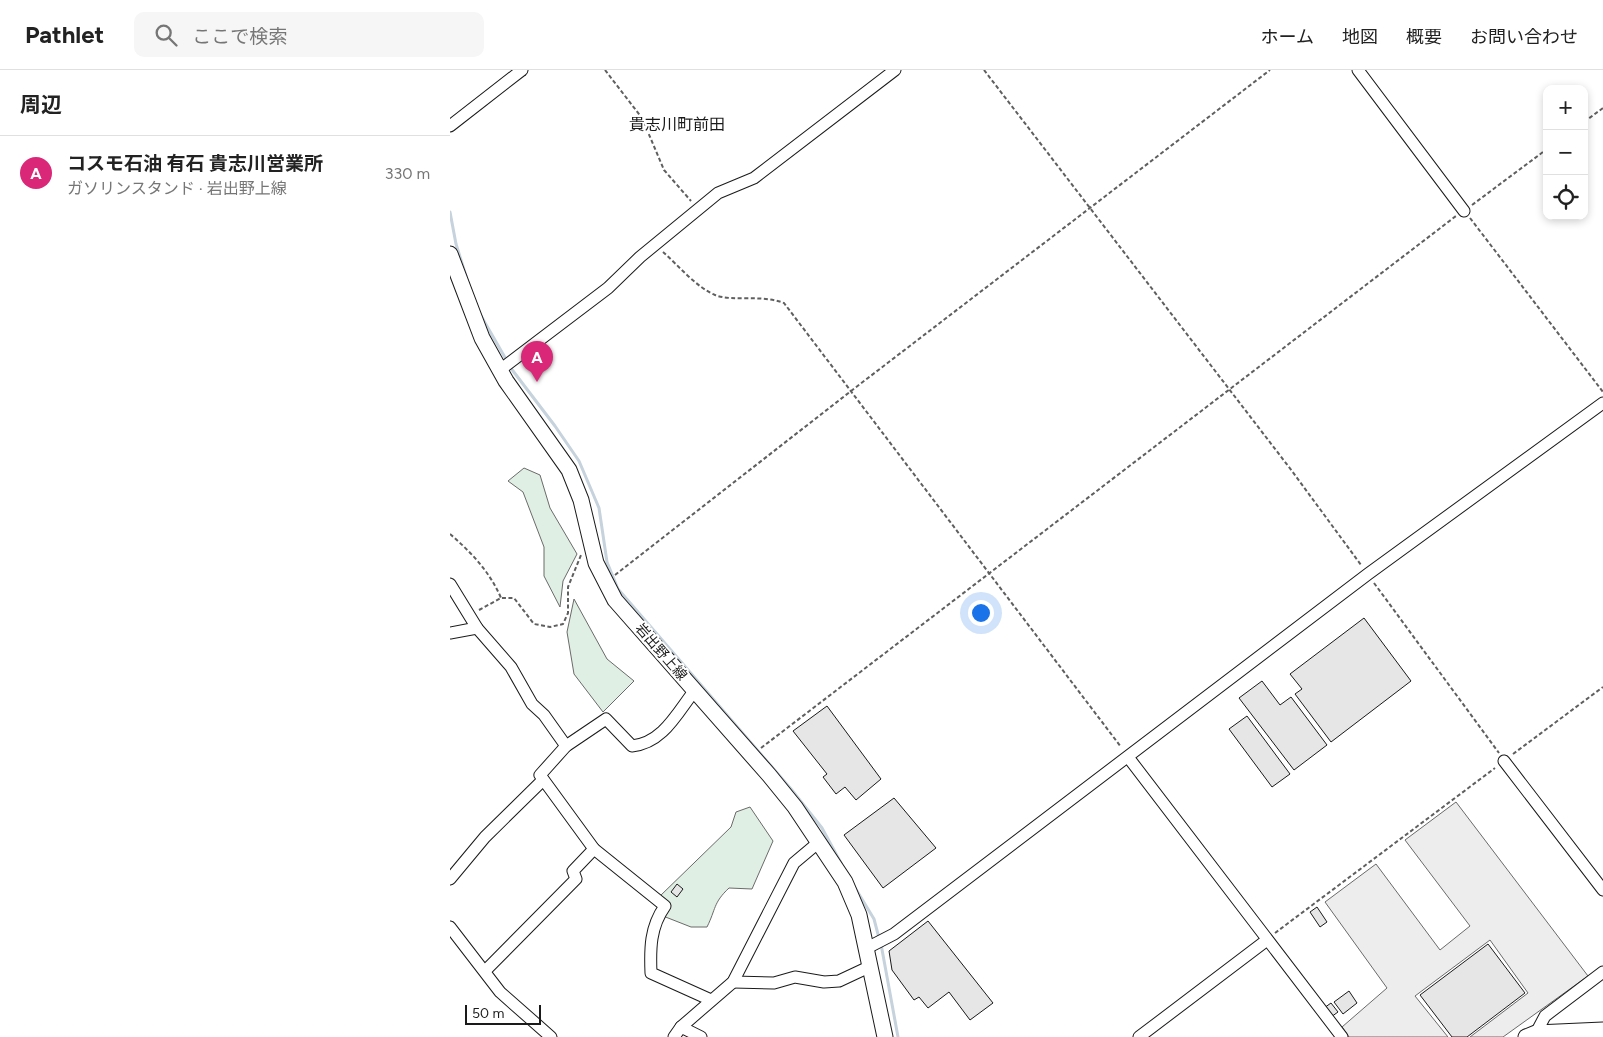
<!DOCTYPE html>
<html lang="ja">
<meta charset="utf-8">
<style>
:root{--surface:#fff;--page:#f6f6f6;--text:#222;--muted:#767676;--line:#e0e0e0;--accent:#db2777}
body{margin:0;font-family:Figtree,"Noto Sans JP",sans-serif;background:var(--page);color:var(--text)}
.controls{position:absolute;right:15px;top:15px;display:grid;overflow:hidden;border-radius:10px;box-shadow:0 2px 8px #0003}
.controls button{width:45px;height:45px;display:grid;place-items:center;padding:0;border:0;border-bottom:1px solid var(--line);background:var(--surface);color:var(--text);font:25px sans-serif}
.scale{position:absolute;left:15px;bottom:12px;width:76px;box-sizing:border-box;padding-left:5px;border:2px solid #1a1a1a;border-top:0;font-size:14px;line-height:18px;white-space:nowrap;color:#1a1a1a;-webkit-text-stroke:4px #fff;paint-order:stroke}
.you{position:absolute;left:530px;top:542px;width:18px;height:18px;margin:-12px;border:4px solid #fff;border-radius:50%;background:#1a73e8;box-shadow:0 0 0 8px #1a73e833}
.badge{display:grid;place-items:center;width:32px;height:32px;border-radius:50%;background:var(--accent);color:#fff;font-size:16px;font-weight:700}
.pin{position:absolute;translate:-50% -41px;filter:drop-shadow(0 1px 2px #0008)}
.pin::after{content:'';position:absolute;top:26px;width:18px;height:15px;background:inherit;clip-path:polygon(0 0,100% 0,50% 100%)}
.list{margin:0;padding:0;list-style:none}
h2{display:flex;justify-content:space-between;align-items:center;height:65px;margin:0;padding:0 20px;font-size:21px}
h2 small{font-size:16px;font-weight:400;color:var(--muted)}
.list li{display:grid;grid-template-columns:32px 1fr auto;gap:15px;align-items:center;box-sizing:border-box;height:75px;padding:0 20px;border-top:1px solid var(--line)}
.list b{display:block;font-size:19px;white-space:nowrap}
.list p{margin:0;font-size:16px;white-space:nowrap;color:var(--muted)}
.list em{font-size:16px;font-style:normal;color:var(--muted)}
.icon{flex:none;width:28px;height:28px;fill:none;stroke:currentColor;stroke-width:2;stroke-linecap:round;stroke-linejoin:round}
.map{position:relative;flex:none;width:1153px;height:967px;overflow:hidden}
header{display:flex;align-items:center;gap:30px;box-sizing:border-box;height:70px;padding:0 25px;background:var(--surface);border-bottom:1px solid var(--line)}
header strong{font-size:24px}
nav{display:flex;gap:28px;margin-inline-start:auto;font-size:18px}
.search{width:350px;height:45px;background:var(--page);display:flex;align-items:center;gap:12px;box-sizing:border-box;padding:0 18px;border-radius:10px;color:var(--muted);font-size:19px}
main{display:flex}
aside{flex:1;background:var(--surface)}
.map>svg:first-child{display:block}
.green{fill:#e0efe3;stroke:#6a6a6a}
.parking{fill:#ededed;stroke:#6a6a6a}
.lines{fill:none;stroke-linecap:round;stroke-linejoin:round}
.stream{stroke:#c6d2dc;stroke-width:3}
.building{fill:#e6e6e6;stroke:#1a1a1a}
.minor-casing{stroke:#1a1a1a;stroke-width:13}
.major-casing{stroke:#1a1a1a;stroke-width:17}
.path{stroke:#5f5f5f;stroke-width:2;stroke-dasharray:4 2.5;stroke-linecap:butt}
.minor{stroke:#fff;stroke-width:11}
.major{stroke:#fff;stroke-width:15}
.labels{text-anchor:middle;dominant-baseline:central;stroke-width:4;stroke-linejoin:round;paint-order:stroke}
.street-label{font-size:14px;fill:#1a1a1a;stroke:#fff}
.quarter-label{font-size:16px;fill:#1a1a1a;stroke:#fff}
</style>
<header>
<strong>Pathlet</strong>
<div class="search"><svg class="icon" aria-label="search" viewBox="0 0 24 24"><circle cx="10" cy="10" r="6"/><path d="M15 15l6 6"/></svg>ここで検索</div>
<nav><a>ホーム</a><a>地図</a><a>概要</a><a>お問い合わせ</a></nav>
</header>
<main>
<aside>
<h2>周辺<small></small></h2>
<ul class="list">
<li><span class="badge">A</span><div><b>コスモ石油 有石 貴志川営業所</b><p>ガソリンスタンド · 岩出野上線</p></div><em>330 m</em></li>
</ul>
</aside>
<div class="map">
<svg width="1153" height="967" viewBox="0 0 1153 967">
<rect width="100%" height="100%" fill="#fff"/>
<g class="green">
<path d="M74 398 90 405 100 438 127 484 113 511 110 537 94 506V477L73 422 58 411Z"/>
<path d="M124 529 157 589 184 611 153 642 124 604 117 562Z"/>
<path d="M300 737 323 771 302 819 279 818C263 833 266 839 257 857H241L213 846 209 827 281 757 286 742Z"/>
</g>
<path class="parking" d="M1006 732 1138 906 1053 967H1020L1078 923 1040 870 965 926 998 967H899L892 957 937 918 875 832 926 794 990 880 1020 856 955 770Z"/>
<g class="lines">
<g class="stream">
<path d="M0 142 6 174 16 206"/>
<path d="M30 244 57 291"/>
<path d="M60 297 105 356 129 391 149 438 157 492 168 519 341 719 372 758 391 793"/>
<path d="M404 816 424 849 429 868"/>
<path d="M431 874 448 967"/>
</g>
</g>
<g class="building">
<path d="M914 548 961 611 881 672 845 624 852 619 840 604Z"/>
<path d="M812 611 830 635 841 627 877 675 844 700 789 628Z"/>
<path d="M377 636 431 709 406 730 395 717 386 724 373 707 377 704 343 661Z"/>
<path d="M797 646 840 704 822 717 779 659Z"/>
<path d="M444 728 486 778 433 818 394 765Z"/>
<path d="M227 814 233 819 227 827 221 822Z"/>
<path d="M867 837 877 852 870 857 860 842Z"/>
<path d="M478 851 543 933 520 950 499 922 478 938 469 927 464 930 442 900 439 881Z"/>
<path d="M1038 874 1075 923 1017 967H1002L970 925Z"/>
<path d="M899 921 907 933 893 944 884 932Z"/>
<path d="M881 933 888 942 881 947 874 938Z"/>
</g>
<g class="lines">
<g class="minor-casing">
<g id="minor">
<path d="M908 0 1014 141"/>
<path d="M0 56 72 0"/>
<path d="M50 300 158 218 190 187 268 123 304 108 445 0"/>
<path d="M0 514 27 558 61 597 82 634 94 645 116 676"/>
<path d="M0 563 27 558"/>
<path d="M245 620C227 643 213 673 182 676L156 649 116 676 90 705 144 779 215 836C200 857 200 879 201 903L261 930"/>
<path d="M678 687 892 967"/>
<path d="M1054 691 1153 820"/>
<path d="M0 809 35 767 93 710"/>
<path d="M0 857 50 922 101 967"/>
<path d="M417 878 444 864 918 504 1153 333"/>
<path d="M35 901 126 809 123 801 144 779"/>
<path d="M283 912 324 913 345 907 374 912 389 911 421 896"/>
<path d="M231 957 251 967"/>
<path d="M1086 963 1095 946 1153 902"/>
<path d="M224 967 231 957 283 912 344 793 369 772"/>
<path d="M689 967 817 870"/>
</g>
</g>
<g class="major-casing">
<g id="major">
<path d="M0 184 32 268 56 311 119 400 131 430 146 493 165 530 319 705 345 737 395 812 409 845 435 967"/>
<path d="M1076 967 1086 963 1153 960"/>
</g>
</g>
<g class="path">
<path d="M155 0 192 48 214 100 241 131"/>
<path d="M534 0 842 401 911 495"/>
<path d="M1134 52 1153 38"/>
<path d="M1022 135 1097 79"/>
<path d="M1020 148 1153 322"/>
<path d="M213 182C229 196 246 217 265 225 282 232 311 224 334 233L671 677"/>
<path d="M0 464C21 482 40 502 51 528"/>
<path d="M165 505 401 321 820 0"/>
<path d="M924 513 1049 683"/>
<path d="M29 540 51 528H64L84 554 100 557 113 554 118 543V517L131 485"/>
<path d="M311 678 1006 146"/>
<path d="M1063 684 1153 617"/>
<path d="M825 863 1045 698"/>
</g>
<use href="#minor" class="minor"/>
<use href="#major" class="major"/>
</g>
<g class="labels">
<g class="street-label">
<text transform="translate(211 582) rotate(49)">岩出野上線</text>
</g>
<g class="quarter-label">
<text x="227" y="54">貴志川町前田</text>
</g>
</g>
</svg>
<div class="controls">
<button>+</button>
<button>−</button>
<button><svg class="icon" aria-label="locate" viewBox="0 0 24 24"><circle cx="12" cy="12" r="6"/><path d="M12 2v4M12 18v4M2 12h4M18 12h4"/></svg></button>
</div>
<div class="scale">50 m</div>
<div class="you"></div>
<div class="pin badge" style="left:87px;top:312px">A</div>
</div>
</main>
